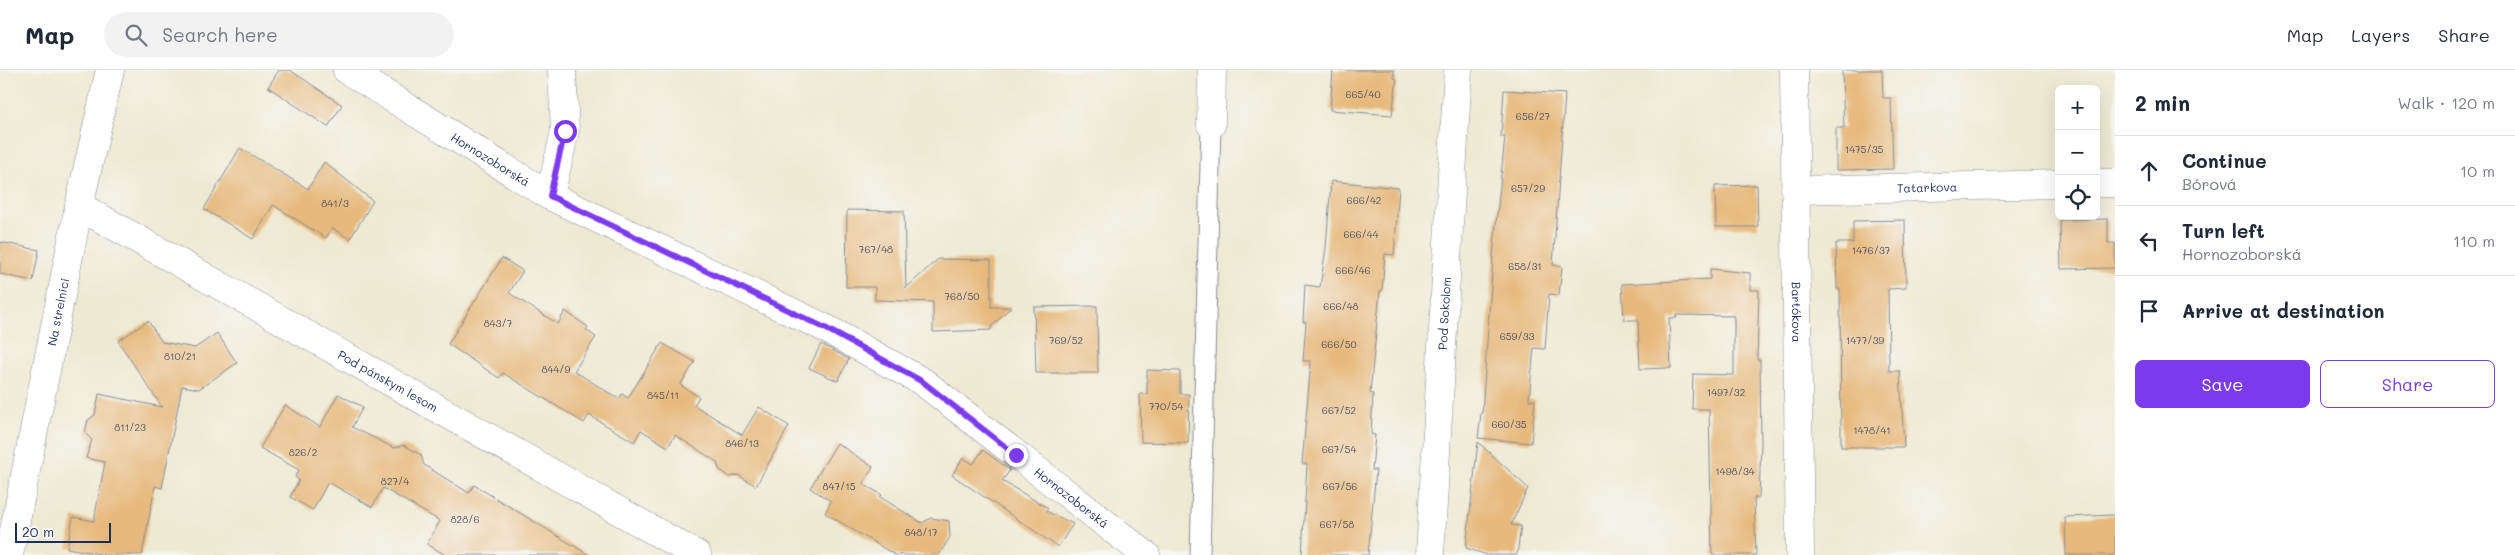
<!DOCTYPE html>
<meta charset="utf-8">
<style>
:root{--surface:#fff;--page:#f2f2f3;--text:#1f2937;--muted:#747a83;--line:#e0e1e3;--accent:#7c3aed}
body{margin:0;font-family:Mali,sans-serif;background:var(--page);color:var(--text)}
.controls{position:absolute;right:15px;top:15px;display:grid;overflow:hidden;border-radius:8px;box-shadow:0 5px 20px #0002}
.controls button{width:45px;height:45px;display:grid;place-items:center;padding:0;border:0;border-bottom:1px solid var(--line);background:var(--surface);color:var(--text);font:25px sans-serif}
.scale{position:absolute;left:15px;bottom:12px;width:96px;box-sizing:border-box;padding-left:5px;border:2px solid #1b2f5e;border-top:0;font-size:14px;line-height:18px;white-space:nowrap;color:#1b2f5e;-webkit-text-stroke:4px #f6f6f2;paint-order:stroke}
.stop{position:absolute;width:15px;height:15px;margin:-11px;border:4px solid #7c3aed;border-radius:50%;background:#fff}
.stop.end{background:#7c3aed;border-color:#fff;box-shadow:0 1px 5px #0008}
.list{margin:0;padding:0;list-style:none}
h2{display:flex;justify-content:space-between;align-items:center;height:65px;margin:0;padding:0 20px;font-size:21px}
h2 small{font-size:16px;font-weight:400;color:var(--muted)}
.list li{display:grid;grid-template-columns:32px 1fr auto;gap:15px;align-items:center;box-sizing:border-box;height:70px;padding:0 20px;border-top:1px solid var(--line)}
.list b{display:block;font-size:19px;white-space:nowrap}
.list p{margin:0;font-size:16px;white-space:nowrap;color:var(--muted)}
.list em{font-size:16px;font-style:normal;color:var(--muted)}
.actions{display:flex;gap:10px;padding:15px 20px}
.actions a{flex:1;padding:11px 0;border:1px solid var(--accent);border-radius:8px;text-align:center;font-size:18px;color:var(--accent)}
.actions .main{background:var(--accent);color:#fff}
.icon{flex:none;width:28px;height:28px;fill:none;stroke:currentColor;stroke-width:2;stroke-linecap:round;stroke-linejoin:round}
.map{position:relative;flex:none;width:2115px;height:485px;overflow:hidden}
header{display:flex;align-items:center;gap:30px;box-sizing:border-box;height:70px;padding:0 25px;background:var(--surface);border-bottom:1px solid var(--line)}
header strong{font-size:24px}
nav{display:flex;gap:28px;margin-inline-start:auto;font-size:18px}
.search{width:350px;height:45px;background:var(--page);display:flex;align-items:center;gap:12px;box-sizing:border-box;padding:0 18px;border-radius:28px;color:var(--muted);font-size:19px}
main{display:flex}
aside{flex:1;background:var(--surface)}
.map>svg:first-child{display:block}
.building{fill:#e7b97d}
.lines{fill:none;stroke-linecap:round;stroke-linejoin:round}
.service-casing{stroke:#848c98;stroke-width:21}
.minor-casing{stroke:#848c98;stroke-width:29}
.service{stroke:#fff;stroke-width:19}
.minor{stroke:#fff;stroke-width:28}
.route{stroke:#7c3aed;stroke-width:6}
.labels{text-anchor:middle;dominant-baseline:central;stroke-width:4;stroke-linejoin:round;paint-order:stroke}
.number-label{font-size:10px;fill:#4e5266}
.street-label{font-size:12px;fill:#1b2f5e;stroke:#f6f6f2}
</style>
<header>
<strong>Map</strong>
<div class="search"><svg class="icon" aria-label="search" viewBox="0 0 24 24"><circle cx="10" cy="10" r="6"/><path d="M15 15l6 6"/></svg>Search here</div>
<nav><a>Map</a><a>Layers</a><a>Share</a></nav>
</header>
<main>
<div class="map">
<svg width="2115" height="485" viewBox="0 0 2115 485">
<rect width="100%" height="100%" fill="#f6f6f2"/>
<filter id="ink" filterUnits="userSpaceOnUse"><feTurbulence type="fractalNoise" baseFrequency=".02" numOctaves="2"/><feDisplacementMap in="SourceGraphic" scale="10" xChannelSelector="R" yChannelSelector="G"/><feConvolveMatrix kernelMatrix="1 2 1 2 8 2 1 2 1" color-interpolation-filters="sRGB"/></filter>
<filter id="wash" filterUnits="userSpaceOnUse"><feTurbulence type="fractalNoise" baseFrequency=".0096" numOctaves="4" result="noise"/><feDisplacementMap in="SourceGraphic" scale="20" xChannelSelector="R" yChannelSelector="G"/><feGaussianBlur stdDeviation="1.12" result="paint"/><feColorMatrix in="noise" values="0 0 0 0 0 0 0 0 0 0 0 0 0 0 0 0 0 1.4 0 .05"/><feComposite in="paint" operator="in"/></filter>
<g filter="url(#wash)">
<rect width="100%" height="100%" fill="#eee9d2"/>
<g id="blocks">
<g class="building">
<path d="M279 0H290L342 35 328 57 268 17Z"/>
<path d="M1333 0H1394V8L1397 9 1392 45 1330 40Z"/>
<path d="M1842 0H1882L1883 28H1891L1893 99 1836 100V58H1844Z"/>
<path d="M1504 20 1565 24 1553 195 1562 197 1559 225 1549 224 1545 279 1534 278 1529 330H1535L1531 373 1478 368 1481 343H1482L1494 174 1505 67H1501Z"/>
<path d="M240 78 308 119 324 92 373 131 350 169 332 158 326 168 273 135 253 169 204 139Z"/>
<path d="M1331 111 1399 118 1394 185 1385 184 1382 221H1380L1370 323 1373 324 1371 364 1375 365 1372 400H1376L1368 485H1302L1307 394H1302L1311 291H1303L1306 252H1303L1305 215 1320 217 1326 178Z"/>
<path d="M1757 115 1758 157H1716L1715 116Z"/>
<path d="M847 140 904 141 906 218 938 189 991 190V237H1011L991 257V260L933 262V232L875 230V217H846Z"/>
<path d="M2108 149V173H2115V198L2061 199 2060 150Z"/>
<path d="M1905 150 1906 218 1888 219 1889 301H1900L1904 377H1841L1840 219H1837L1836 173H1853V151Z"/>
<path d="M0 172 39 180 33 211 0 204Z"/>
<path d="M502 188 523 201 509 223 558 254 565 241 588 257 586 260 596 267 574 301 619 329 622 324 628 328 662 273 695 292 680 315 699 327 694 335 742 365 759 337 789 356 756 416 738 405 730 407 719 399 717 392 675 365 668 377 641 360 634 372 589 345 584 353 503 303 499 308 448 274Z"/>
<path d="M1710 199 1750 203V220H1759L1757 290H1760L1761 374 1759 428H1754L1756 485H1712L1709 339H1692L1693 304 1734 305V246L1676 245 1677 248H1669L1671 298 1640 299 1638 250H1624L1622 214 1710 209Z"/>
<path d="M1097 236 1098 303H1036L1034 237Z"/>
<path d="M148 251 162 272 195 278 217 263 237 293 199 319 182 316 162 418 155 416 142 485H105L67 478 73 447 94 451 105 392 86 388 92 370 85 363 88 350 95 345 99 324 162 337 118 271Z"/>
<path d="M821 274 849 289 838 311 809 298Z"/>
<path d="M1147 300 1180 301V324H1189L1188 373 1141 372 1140 324H1147Z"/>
<path d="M338 324 363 337 352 357 394 378 404 375 421 385 424 395 469 423 474 415 589 485H445L427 474 440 451 383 418 372 437 328 412 313 440 290 427 299 410 295 407 299 400 260 378 285 335 320 357Z"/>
<path d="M1478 372 1528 418 1511 455 1521 456 1517 485H1487L1466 478Z"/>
<path d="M837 373 873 397 863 414 882 425 880 427 922 453 931 448 949 451 950 467 939 485H895L825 443 831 431 810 418Z"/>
<path d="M983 380 1010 400 1002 411 1048 438 1046 441 1073 454 1058 477 952 405 963 388 973 394Z"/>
<path d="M2115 445V485H2066L2065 447Z"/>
</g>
</g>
</g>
<g filter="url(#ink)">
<use href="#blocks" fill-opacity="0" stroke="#848c98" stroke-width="1"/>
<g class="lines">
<g class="service-casing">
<path id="service" d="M1200 485 1211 55"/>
</g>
<g class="minor-casing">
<g id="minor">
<path id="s1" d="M347 0 550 126 825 258 923 312 1146 485"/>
<path id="s2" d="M1794 0 1800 485"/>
<path d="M1211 55 1212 0"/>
<path d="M2096 113H2115"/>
<path id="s3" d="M1795 120 2059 114"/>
<path d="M550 126 565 61 562 0"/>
<path id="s4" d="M79 136 697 485"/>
<path id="s5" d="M9 485 79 136 110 0"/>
<path id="s6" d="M1430 485 1458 0"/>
</g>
</g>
<use href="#service" class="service"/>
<use href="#minor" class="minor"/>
</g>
</g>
<g class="lines" filter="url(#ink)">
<path class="route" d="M565 61 550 126 825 258 923 312 1016 385"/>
</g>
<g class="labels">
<g class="number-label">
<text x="1363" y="24">665/40</text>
<text x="1533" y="46">656/27</text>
<text x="1864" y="79">1475/35</text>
<text x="1528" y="118">657/29</text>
<text x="1364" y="130">666/42</text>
<text x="335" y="133">841/3</text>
<text x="1361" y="164">666/44</text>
<text x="876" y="179">767/48</text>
<text x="1871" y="180">1476/37</text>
<text x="1525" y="196">658/31</text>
<text x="1353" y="200">666/46</text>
<text x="962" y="226">768/50</text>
<text x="1341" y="236">666/48</text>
<text x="498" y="253">843/7</text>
<text x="1517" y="266">659/33</text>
<text x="1066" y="270">769/52</text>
<text x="1865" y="270">1477/39</text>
<text x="1339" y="274">666/50</text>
<text x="180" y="286">810/21</text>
<text x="556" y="299">844/9</text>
<text x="1726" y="322">1497/32</text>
<text x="663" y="325">845/11</text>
<text x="1166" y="336">770/54</text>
<text x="1339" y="340">667/52</text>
<text x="1509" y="354">660/35</text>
<text x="130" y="357">811/23</text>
<text x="1872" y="360">1478/41</text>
<text x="742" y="373">846/13</text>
<text x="1339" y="379">667/54</text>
<text x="303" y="382">826/2</text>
<text x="1735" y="401">1498/34</text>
<text x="395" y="411">827/4</text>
<text x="839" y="416">847/15</text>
<text x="1340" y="416">667/56</text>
<text x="465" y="449">828/6</text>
<text x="1337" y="454">667/58</text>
<text x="921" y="462">848/17</text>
</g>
<g class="street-label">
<text stroke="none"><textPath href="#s1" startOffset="169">Hornozoborská</textPath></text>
<text stroke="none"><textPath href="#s3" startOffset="132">Tatarkova</textPath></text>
<text stroke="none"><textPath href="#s5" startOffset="248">Na strelnici</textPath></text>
<text stroke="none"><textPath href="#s6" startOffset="242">Pod Sokolom</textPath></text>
<text stroke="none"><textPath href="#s2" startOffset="242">Bartókova</textPath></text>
<text stroke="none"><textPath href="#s4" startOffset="355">Pod pánskym lesom</textPath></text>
<text stroke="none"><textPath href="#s1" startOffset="844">Hornozoborská</textPath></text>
</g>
</g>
</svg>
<div class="controls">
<button>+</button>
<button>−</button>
<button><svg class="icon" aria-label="locate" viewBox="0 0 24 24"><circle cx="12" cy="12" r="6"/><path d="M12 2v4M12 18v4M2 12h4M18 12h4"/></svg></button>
</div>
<div class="scale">20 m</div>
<div class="stop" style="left:565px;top:61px"></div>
<div class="stop end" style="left:1016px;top:385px"></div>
</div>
<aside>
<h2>2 min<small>Walk · 120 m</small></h2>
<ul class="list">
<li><svg class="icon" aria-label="ahead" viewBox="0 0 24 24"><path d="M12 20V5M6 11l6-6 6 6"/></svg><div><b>Continue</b><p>Bórová</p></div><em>10 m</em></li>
<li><svg class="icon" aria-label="left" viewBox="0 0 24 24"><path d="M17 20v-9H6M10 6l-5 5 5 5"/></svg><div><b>Turn left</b><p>Hornozoborská</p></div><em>110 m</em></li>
<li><svg class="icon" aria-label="arrive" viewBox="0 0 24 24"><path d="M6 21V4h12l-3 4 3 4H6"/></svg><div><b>Arrive at destination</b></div></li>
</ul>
<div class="actions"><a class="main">Save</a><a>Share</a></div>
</aside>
</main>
